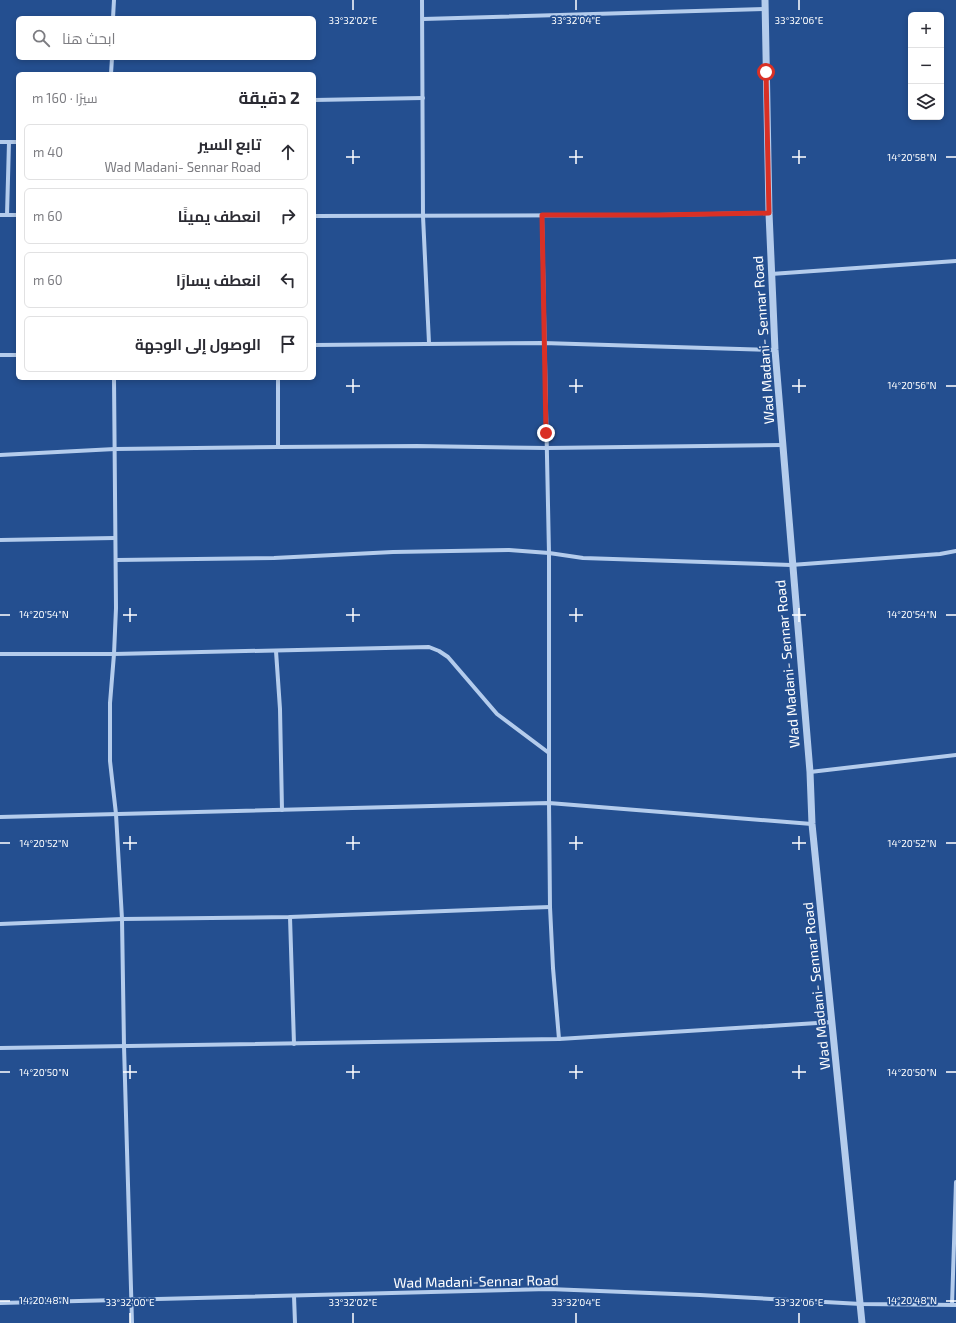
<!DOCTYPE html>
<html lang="ar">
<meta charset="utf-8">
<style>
:root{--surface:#fff;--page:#f2f2f3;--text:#2b2b33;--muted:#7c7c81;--line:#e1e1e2}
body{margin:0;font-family:"Exo 2",Cairo,sans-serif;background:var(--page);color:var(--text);direction:rtl}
.controls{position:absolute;right:12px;top:12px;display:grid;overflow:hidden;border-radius:6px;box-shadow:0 2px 6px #0003}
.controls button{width:36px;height:36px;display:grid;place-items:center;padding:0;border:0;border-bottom:1px solid var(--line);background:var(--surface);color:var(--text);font:20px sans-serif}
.stop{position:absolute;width:12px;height:12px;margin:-9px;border:3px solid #d93025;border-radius:50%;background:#fff}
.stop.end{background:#d93025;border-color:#fff;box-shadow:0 1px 4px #0008}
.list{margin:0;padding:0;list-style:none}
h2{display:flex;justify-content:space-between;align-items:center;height:52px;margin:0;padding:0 16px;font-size:17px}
h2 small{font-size:13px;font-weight:400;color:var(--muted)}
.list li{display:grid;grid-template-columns:26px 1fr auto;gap:12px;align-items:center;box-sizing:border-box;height:56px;margin:0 8px 8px;padding:0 8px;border:1px solid var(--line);border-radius:6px}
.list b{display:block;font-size:15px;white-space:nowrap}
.list p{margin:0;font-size:13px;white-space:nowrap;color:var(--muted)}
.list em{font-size:13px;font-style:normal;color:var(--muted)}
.icon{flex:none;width:22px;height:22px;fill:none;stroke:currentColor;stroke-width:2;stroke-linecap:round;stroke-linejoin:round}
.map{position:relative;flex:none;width:956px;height:1323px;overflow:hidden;direction:ltr}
.search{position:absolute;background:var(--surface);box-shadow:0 2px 6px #0003;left:16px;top:16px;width:300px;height:44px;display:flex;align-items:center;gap:10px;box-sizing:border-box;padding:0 14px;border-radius:6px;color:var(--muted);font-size:15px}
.panel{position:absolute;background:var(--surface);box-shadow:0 2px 6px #0003;left:16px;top:72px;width:300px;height:308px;border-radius:6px;direction:rtl}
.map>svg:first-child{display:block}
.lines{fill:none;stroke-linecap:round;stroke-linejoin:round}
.minor{stroke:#b4ccec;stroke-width:4}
.tertiary{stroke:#b4ccec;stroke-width:7}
.route{stroke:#d93025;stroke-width:5}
.ticks{fill:none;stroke:#fff;stroke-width:1.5}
.labels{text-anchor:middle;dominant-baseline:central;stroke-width:3.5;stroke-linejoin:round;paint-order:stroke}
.street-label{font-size:14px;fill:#fff;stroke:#244f90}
.ticks-label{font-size:10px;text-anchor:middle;fill:#fff;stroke:#244f90;stroke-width:3.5;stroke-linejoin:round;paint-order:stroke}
</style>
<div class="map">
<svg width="956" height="1323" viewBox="0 0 956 1323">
<rect width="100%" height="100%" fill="#244f90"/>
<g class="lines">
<g class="minor">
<path d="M422 0 423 216 429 343"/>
<path d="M113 18 114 0"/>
<path d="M423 19 765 9"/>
<path d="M111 74 112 58"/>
<path d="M314 100 423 98"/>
<path d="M0 142H18"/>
<path d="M0 215H18"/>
<path d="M7 215 9 142"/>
<path d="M542 215 549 553V803L550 907 553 968 559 1039"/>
<path d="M314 216 659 215 769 213"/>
<path d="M771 274 956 261"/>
<path d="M314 345 543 343 775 350"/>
<path d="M0 355H18"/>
<path d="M114 378 116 608 114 654 110 703V761L116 814 122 919 124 1046 132 1323"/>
<path d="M278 378V447"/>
<path d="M0 455 115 449 278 447 417 446 547 448 783 445"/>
<path d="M0 540 115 538"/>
<path d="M116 560 274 558 393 552 509 550 549 553 583 558 791 565 940 554 956 551"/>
<path d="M276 651 280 709 282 810"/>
<path d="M0 654H114L429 647 439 651 448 657 497 714 549 753"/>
<path d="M810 772 956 755"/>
<path d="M0 817 549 803 812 824"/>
<path d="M290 917 294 1044"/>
<path d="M0 924 122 919 290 917 550 907"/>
<path d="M0 1048 559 1039 833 1022"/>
<path d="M294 1296 295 1323"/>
<path d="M0 1303 549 1289 700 1295 861 1304 956 1305"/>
<path d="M952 1305 956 1182"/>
</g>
<path class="tertiary" d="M765 0 769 213 775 350 810 772 812 824 862 1323"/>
</g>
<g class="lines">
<path class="route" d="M546 433 542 215H659L769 213 766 72"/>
</g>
<path class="ticks" d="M353 0V10M576 0V10M799 0V10M353 150V164M576 150V164M799 150V164M346 157H360M569 157H583M792 157H806M946 157H956M353 379V393M576 379V393M799 379V393M346 386H360M569 386H583M792 386H806M946 386H956M130 608V622M353 608V622M576 608V622M799 608V622M0 615H10M123 615H137M346 615H360M569 615H583M792 615H806M946 615H956M130 836V850M353 836V850M576 836V850M799 836V850M0 843H10M123 843H137M346 843H360M569 843H583M792 843H806M946 843H956M130 1065V1079M353 1065V1079M576 1065V1079M799 1065V1079M0 1072H10M123 1072H137M346 1072H360M569 1072H583M792 1072H806M946 1072H956M0 1301H10M946 1301H956M130 1313V1323M353 1313V1323M576 1313V1323M799 1313V1323"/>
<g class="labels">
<g class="street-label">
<text transform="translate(763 340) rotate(-94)">Wad Madani- Sennar Road</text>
<text transform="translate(787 664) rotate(-95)">Wad Madani- Sennar Road</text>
<text transform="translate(816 986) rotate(-96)">Wad Madani- Sennar Road</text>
<text transform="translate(476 1281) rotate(-1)">Wad Madani-Sennar Road</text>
</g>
</g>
<g class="ticks-label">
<text x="353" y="24">33°32'02"E</text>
<text x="576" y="24">33°32'04"E</text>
<text x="799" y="24">33°32'06"E</text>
<text x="912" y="161">14°20'58"N</text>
<text x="912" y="389">14°20'56"N</text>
<text x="44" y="618">14°20'54"N</text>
<text x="912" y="618">14°20'54"N</text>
<text x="44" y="847">14°20'52"N</text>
<text x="912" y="847">14°20'52"N</text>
<text x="44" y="1076">14°20'50"N</text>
<text x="912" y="1076">14°20'50"N</text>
<text x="44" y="1304">14°20'48"N</text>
<text x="912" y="1304">14°20'48"N</text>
<text x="130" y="1306">33°32'00"E</text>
<text x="353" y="1306">33°32'02"E</text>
<text x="576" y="1306">33°32'04"E</text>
<text x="799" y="1306">33°32'06"E</text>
</g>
</svg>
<div class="controls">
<button>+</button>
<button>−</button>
<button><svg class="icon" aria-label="layers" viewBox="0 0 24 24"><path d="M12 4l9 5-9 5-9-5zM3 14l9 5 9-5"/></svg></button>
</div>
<div class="stop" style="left:766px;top:72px"></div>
<div class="stop end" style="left:546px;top:433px"></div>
<div class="search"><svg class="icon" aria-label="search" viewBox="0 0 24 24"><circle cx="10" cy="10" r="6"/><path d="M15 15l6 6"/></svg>ابحث هنا</div>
<section class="panel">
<h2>2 دقيقة<small>سيرًا · 160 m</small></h2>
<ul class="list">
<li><svg class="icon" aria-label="ahead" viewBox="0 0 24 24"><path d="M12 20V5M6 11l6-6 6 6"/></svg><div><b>تابع السير</b><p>Wad Madani- Sennar Road</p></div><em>40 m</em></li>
<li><svg class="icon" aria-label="right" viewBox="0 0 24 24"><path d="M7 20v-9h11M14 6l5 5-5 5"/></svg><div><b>انعطف يمينًا</b></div><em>60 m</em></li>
<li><svg class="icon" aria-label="left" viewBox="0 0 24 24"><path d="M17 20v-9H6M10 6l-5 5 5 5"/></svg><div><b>انعطف يسارًا</b></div><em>60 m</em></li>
<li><svg class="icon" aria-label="arrive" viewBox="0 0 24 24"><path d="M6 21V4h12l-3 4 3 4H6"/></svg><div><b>الوصول إلى الوجهة</b></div></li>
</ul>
</section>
</div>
